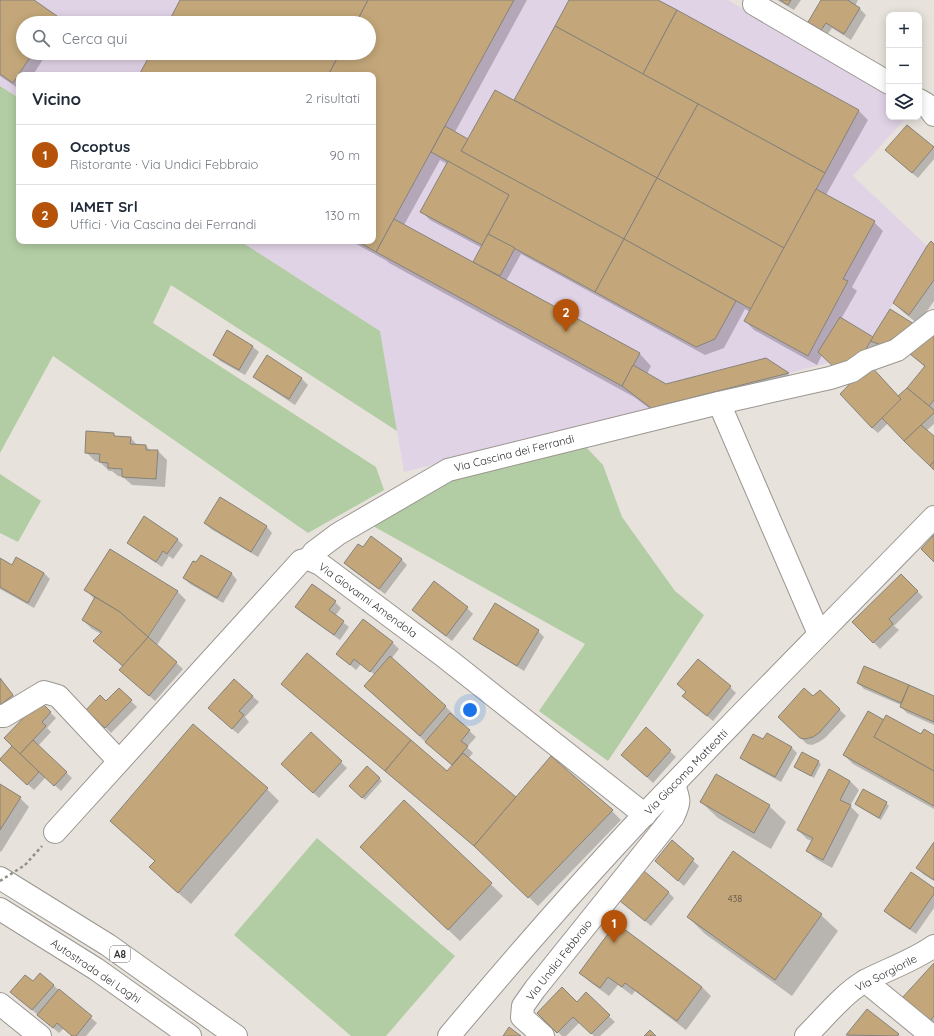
<!DOCTYPE html>
<html lang="it">
<meta charset="utf-8">
<style>
:root{--surface:#fff;--page:#f6f6f7;--text:#1f2937;--muted:#747a83;--line:#e0e1e3;--accent:#b45309}
body{margin:0;font-family:Quicksand,sans-serif;background:var(--page);color:var(--text)}
.controls{position:absolute;right:12px;top:12px;display:grid;overflow:hidden;border-radius:8px;box-shadow:0 2px 10px #0003}
.controls button{width:36px;height:36px;display:grid;place-items:center;padding:0;border:0;border-bottom:1px solid var(--line);background:var(--surface);color:var(--text);font:20px sans-serif}
.you{position:absolute;left:470px;top:710px;width:14px;height:14px;margin:-10px;border:3px solid #fff;border-radius:50%;background:#1a73e8;box-shadow:0 0 0 6px #1a73e833}
.badge{display:grid;place-items:center;width:26px;height:26px;border-radius:50%;background:var(--accent);color:#fff;font-size:13px;font-weight:700}
.pin{position:absolute;translate:-50% -33px;filter:drop-shadow(0 1px 2px #0008)}
.pin::after{content:'';position:absolute;top:21px;width:14px;height:12px;background:inherit;clip-path:polygon(0 0,100% 0,50% 100%)}
.list{margin:0;padding:0;list-style:none}
h2{display:flex;justify-content:space-between;align-items:center;height:52px;margin:0;padding:0 16px;font-size:17px}
h2 small{font-size:13px;font-weight:400;color:var(--muted)}
.list li{display:grid;grid-template-columns:26px 1fr auto;gap:12px;align-items:center;box-sizing:border-box;height:60px;padding:0 16px;border-top:1px solid var(--line)}
.list b{display:block;font-size:15px;white-space:nowrap}
.list p{margin:0;font-size:13px;white-space:nowrap;color:var(--muted)}
.list em{font-size:13px;font-style:normal;color:var(--muted)}
.icon{flex:none;width:22px;height:22px;fill:none;stroke:currentColor;stroke-width:2;stroke-linecap:round;stroke-linejoin:round}
.map{position:relative;flex:none;width:934px;height:1036px;overflow:hidden}
.search{position:absolute;background:var(--surface);box-shadow:0 2px 10px #0003;left:16px;top:16px;width:360px;height:44px;display:flex;align-items:center;gap:10px;box-sizing:border-box;padding:0 14px;border-radius:22px;color:var(--muted);font-size:15px}
.panel{position:absolute;background:var(--surface);box-shadow:0 2px 10px #0003;left:16px;top:72px;width:360px;height:172px;border-radius:8px}
.map>svg:first-child{display:block}
.industrial{fill:#e1d3e6;fill-rule:evenodd}
.green{fill:#b2cda4}
.shadow{fill:#0003;fill-rule:evenodd}
.building{fill:#c3a77a;stroke:#86827b}
.lines{fill:none;stroke-linecap:round;stroke-linejoin:round}
.minor-casing{stroke:#9a9690;stroke-width:24}
.highway-casing{stroke:#9a9690;stroke-width:24}
.path{stroke:#918d89;stroke-width:2.5;stroke-dasharray:3 3;stroke-linecap:butt}
.minor{stroke:#fff;stroke-width:22}
.highway{stroke:#fff;stroke-width:22}
.path-bridge{stroke:#918d89;stroke-width:2.5;stroke-dasharray:3 3;stroke-linecap:butt}
.labels{text-anchor:middle;dominant-baseline:central;stroke-width:4;stroke-linejoin:round;paint-order:stroke}
.number-label{font-size:9px;fill:#574e42}
.shield{fill:#fff;stroke:#706f6d;stroke-width:1}
.shield-label{font-size:10px;font-weight:bold;fill:#33312f}
.street-label{font-size:11px;fill:#33312f;stroke:#fff}
</style>
<div class="map">
<svg width="934" height="1036" viewBox="0 0 934 1036">
<rect width="100%" height="100%" fill="#e7e2db"/>
<path class="industrial" d="M0 0H728L889 94V117H907L853 176 927 246 863 354 404 472 380 331 240 241H373V75H19V98L0 86ZM23 23H369V53H23Z"/>
<g class="green">
<path d="M0 86 19 98V241H240L380 331 397 431 171 285 153 323 376 467 384 490 308 533 53 356 0 453Z"/>
<path d="M584 445 603 465 622 517 675 591 704 615 658 686 608 761 539 711 585 644 373 526 452 476Z"/>
<path d="M0 474 41 501 18 542 0 533Z"/>
<path d="M317 838 455 956 386 1036H351L234 935Z"/>
</g>
<g class="shadow">
<path d="M0 0H32L57 17 63 23H23V53H47L33 75H19V89L0 76Z"/>
<path d="M181 0H527L455 132 469 140 514 102 570 0H656L859 111 868 120 826 195 874 222 883 231 852 287 857 291 841 319 873 338 913 325 869 360 822 355 817 365 754 330 745 321 750 312 745 309 724 348 705 355 521 254 506 281 640 354 651 366 647 374 666 385 766 359 788 374 796 382 661 417 634 397 389 263 387 261 351 241H373V75H140L152 53H369V23H169ZM440 160 447 164 421 211 430 220 482 248 474 263 404 225Z"/>
<path d="M777 0H801L794 10Z"/>
<path d="M822 0H858L855 6 860 9 866 15 851 40 832 28 827 35 815 28 809 22Z"/>
<path d="M907 126 934 149V159L918 178 892 156Z"/>
<path d="M934 245V301L918 324 903 312 894 303Z"/>
<path d="M228 331 253 347 259 352 245 375 220 361 214 355Z"/>
<path d="M934 331V424L926 431 934 438V469L888 423 878 433 872 428 899 398 908 389 925 367 911 354Z"/>
<path d="M267 356 302 379 308 385 295 405 260 382 254 376Z"/>
<path d="M113 434 117 438H131L137 445 146 446 151 451H158L167 460 165 487 132 485 123 477 118 476 112 471H109L100 462 95 461 86 452Z"/>
<path d="M220 499 267 527 272 533 258 557 211 529 205 523Z"/>
<path d="M177 539 183 545 173 559 169 556 162 567 134 548 128 542Z"/>
<path d="M363 548 401 559 407 565 385 594 351 569 345 563Z"/>
<path d="M201 556 232 574 237 580 223 603 190 584 184 578 197 564Z"/>
<path d="M0 559 12 566 44 573 50 579 34 608 0 589Z"/>
<path d="M901 575 923 597 894 626 899 630 880 649 854 622Z"/>
<path d="M312 585 335 602 341 608 335 616 349 627 340 640 302 613 296 607Z"/>
<path d="M86 590 177 591 186 600 157 645 183 669 155 701 126 676 123 667 104 650 101 634 92 629 83 620 95 600ZM175 592H178L146 641 144 640Z"/>
<path d="M467 608 473 614 452 641 419 616 413 610Z"/>
<path d="M364 620 393 643 399 649 391 659 446 707 455 716 454 717 476 737 467 747 473 753 468 759 516 798 612 811 621 820 538 906 485 855 292 693 283 684 448 772 453 766 432 748 365 686 375 675 361 664 356 670 337 654Z"/>
<path d="M538 631 544 637 524 671 480 644 474 638Z"/>
<path d="M865 667 934 697V725L907 713 901 707V705L864 689 858 683Z"/>
<path d="M0 679 18 701 0 712Z"/>
<path d="M234 680 259 702 245 717 249 722 238 734 215 714Z"/>
<path d="M730 687 736 693 713 721 690 702Z"/>
<path d="M119 689 137 707 111 733 88 710 106 702Z"/>
<path d="M820 691 846 716 825 738 819 742 812 745 807 744 785 723Z"/>
<path d="M41 704 56 718 47 728 51 732 38 746 72 778 61 791 46 777 34 790 7 765 13 746Z"/>
<path d="M884 721 921 735 934 736V809L853 764 844 755Z"/>
<path d="M193 726 267 789 279 801 191 904 162 879 151 867 156 862 123 833 111 821Z"/>
<path d="M646 729 676 757 653 783 629 760Z"/>
<path d="M311 733 347 768 319 798 288 770Z"/>
<path d="M763 741 791 747 797 753 781 782 747 763 742 757Z"/>
<path d="M818 762 821 764 814 778 798 769 795 767Z"/>
<path d="M367 768 382 781 365 800 350 786Z"/>
<path d="M850 781 859 790 850 806 859 815 832 868 816 859 807 851 812 841 807 839 798 830Z"/>
<path d="M0 786 20 798 29 807 1 852 0 851Z"/>
<path d="M864 791 886 803 889 806 881 820 859 807 856 804Z"/>
<path d="M404 801 503 896 460 941 373 859Z"/>
<path d="M701 802 769 806 786 822 771 849 718 818Z"/>
<path d="M672 842 699 866 684 886 656 861Z"/>
<path d="M934 844V881L923 874 918 868Z"/>
<path d="M934 889V908L916 934 891 917 885 911Z"/>
<path d="M668 892 674 898 651 926 621 901Z"/>
<path d="M821 915 838 931 792 996 705 934 688 917Z"/>
<path d="M617 924 702 987 711 996 686 1030 635 991 632 995 618 985 609 996 590 982 581 973Z"/>
<path d="M934 964V1026L909 1004Z"/>
<path d="M33 983 53 985 97 1023 86 1036H73L64 1028 59 1033 18 998Z"/>
<path d="M586 994 615 1022 600 1036H594L580 1022 566 1036H562L539 1013 577 1003Z"/>
<path d="M867 1010 898 1034 900 1036H848V1035Z"/>
</g>
<g class="building">
<path d="M0 0H34L57 16 53 23H23V53H33L13 83 0 74Z"/>
<path d="M180 0H368L356 23H168Z"/>
<path d="M368 0H514L376 252 357 241H373V75H328L340 53H369V23H356Z"/>
<path d="M569 0H658L677 10 643 74 555 26Z"/>
<path d="M780 0H791L788 5Z"/>
<path d="M821 0H849V1L860 8 844 34 826 23 821 30 808 22Z"/>
<path d="M677 10 859 110 825 173 643 74Z"/>
<path d="M555 26 698 104 657 178 514 100Z"/>
<path d="M151 53H340L328 75H139Z"/>
<path d="M495 90 657 178 624 239 461 151Z"/>
<path d="M698 104 825 173 784 248 657 178Z"/>
<path d="M907 125 934 147 912 173 885 150Z"/>
<path d="M445 126 468 139 461 151 624 239 595 292 488 234 509 195 431 152Z"/>
<path d="M448 161 509 195 482 245 420 212Z"/>
<path d="M657 178 784 248 751 309 624 239Z"/>
<path d="M816 189 875 221 843 279 848 281 808 356 744 321Z"/>
<path d="M394 219 640 353 622 386 376 252Z"/>
<path d="M488 234 515 248 500 276 473 262Z"/>
<path d="M624 239 736 301 715 339 696 347 595 292Z"/>
<path d="M931 241 934 244V280L909 315 893 303 927 246Z"/>
<path d="M890 309 914 324 890 348 870 341Z"/>
<path d="M840 317 873 337 863 354 837 370 818 352Z"/>
<path d="M227 330 253 346 239 370 213 355Z"/>
<path d="M934 330V400L929 406 907 388 925 366 910 354 922 337Z"/>
<path d="M267 355 302 378 289 399 253 377Z"/>
<path d="M766 358 789 373 651 408 622 386 633 365 666 384Z"/>
<path d="M869 364 901 399 872 428 840 394Z"/>
<path d="M907 388 934 410V413L904 441 882 418 901 399 898 396Z"/>
<path d="M921 425 934 436V461L930 466 904 441Z"/>
<path d="M86 431 114 433V436L131 437 130 444 146 445V450H158L156 479 122 477V469L108 468V463L99 462 100 454 85 453Z"/>
<path d="M934 461V470L930 466Z"/>
<path d="M220 497 267 526 251 552 204 523Z"/>
<path d="M144 516 178 539 167 554 163 551 156 562 127 543Z"/>
<path d="M934 535V562L921 549Z"/>
<path d="M371 536 402 559 379 589 344 563 358 544 363 547Z"/>
<path d="M110 549 178 591 148 637 120 612 84 590Z"/>
<path d="M201 555 232 573 217 598 183 578 193 561 196 562Z"/>
<path d="M16 557 44 573 28 603 0 587V558L12 565Z"/>
<path d="M901 574 918 591 889 619 893 624 873 643 852 622Z"/>
<path d="M434 581 468 607 446 636 412 610Z"/>
<path d="M312 584 336 601 329 610 344 621 334 635 295 607Z"/>
<path d="M95 597 120 612 148 637 123 666 93 641 102 632 82 620Z"/>
<path d="M495 603 539 630 517 666 473 639Z"/>
<path d="M363 619 393 642 370 672 354 659 350 665 336 654Z"/>
<path d="M148 637 177 662 149 696 119 670Z"/>
<path d="M307 653 411 740 385 771 281 684Z"/>
<path d="M390 656 446 706 420 736 364 686Z"/>
<path d="M698 659 731 686 707 716 682 696 686 692 677 684Z"/>
<path d="M864 666 909 685 901 703 857 683Z"/>
<path d="M0 678 13 695 0 705Z"/>
<path d="M234 679 253 696 239 711 244 715 232 729 208 708Z"/>
<path d="M909 685 934 696V722L900 707Z"/>
<path d="M119 688 132 700 105 728 86 710 100 695 106 701Z"/>
<path d="M804 688 813 696 820 690 840 709 819 733 813 737 805 739 800 738 778 717Z"/>
<path d="M41 702 51 712 42 722 46 726 20 754 4 738 31 710Z"/>
<path d="M868 711 884 720 874 737 934 771V806L843 755Z"/>
<path d="M450 713 470 730 461 741 468 746 452 765 425 742Z"/>
<path d="M886 715 921 734 924 729 934 735V771L874 737Z"/>
<path d="M193 724 268 788 178 893 149 867 155 861 110 821Z"/>
<path d="M646 727 671 750 647 777 621 755Z"/>
<path d="M311 732 342 761 313 793 281 764Z"/>
<path d="M767 733 792 747 775 777 740 758 753 734 763 739Z"/>
<path d="M33 740 67 772 54 786 20 754Z"/>
<path d="M411 740 447 771 463 753 516 797 474 846 385 771Z"/>
<path d="M12 746 39 772 27 785 0 760V759Z"/>
<path d="M802 752 819 761 811 776 794 767Z"/>
<path d="M551 756 613 810 528 898 474 846Z"/>
<path d="M367 766 380 778 362 798 349 786Z"/>
<path d="M829 769 850 781 840 800 851 805 823 860 806 851 813 838 797 830Z"/>
<path d="M716 774 770 805 754 833 700 802Z"/>
<path d="M0 784 21 797 0 830Z"/>
<path d="M863 789 887 802 879 818 855 804Z"/>
<path d="M404 800 492 883 448 930 360 847Z"/>
<path d="M672 840 694 859 678 881 655 861Z"/>
<path d="M934 842V880L916 868Z"/>
<path d="M733 851 822 914 775 980 687 917Z"/>
<path d="M644 871 669 892 645 921 620 901Z"/>
<path d="M911 872 934 888V894L910 929 884 911Z"/>
<path d="M616 923 702 987 677 1021 625 983 622 987 608 977 600 988 579 973Z"/>
<path d="M934 963V1016L929 1022 902 998Z"/>
<path d="M40 973 54 985 32 1010 10 992 25 975 33 981Z"/>
<path d="M562 987 577 1002 586 992 610 1015 591 1034 573 1017 557 1033 537 1013Z"/>
<path d="M59 989 92 1016 76 1036H72L57 1023 53 1028 37 1015Z"/>
<path d="M867 1009 899 1034 897 1036 846 1035Z"/>
<path d="M509 1027 521 1036H503Z"/>
<path d="M650 1030 656 1036H644Z"/>
</g>
<g class="lines">
<g class="minor-casing">
<g id="minor">
<path d="M754 4 889 83"/>
<path d="M919 100 926 104 934 115"/>
<path d="M719 403 819 634"/>
<path d="M309 559 314 552 338 534 448 470 719 403 830 378 852 371 866 361 897 350 934 321"/>
<path d="M0 716H4L44 692 58 696 119 761"/>
<path d="M55 832 301 561 309 559 320 564 446 658 645 815"/>
<path d="M865 981 932 1036"/>
<path d="M0 1004 40 1036"/>
<path d="M449 1036C512 961 577 886 645 814 740 714 838 616 934 517"/>
<path d="M543 1036 522 1017 523 1006 535 989 673 817C680 802 680 801 674 785"/>
<path d="M806 1036C824 1018 843 994 865 981 888 969 913 961 934 946"/>
</g>
</g>
<g class="highway-casing">
<g id="highway">
<path d="M0 878 108 945 236 1036"/>
<path d="M0 909 96 969 190 1036"/>
</g>
</g>
<path class="path" d="M25 865 42 846"/>
<use href="#minor" class="minor"/>
<use href="#highway" class="highway"/>
<path class="path-bridge" d="M0 881 25 865"/>
</g>
<g class="labels">
<g class="number-label">
<text x="735" y="898">438</text>
</g>
<rect class="shield" x="110" y="946" width="20" height="16" rx="3"/>
<g class="shield-label">
<text x="120" y="954">A8</text>
</g>
<g class="street-label">
<text transform="translate(514 453) rotate(-14)">Via Cascina dei Ferrandi</text>
<text transform="translate(368 600) rotate(36)">Via Giovanni Amendola</text>
<text transform="translate(686 772) rotate(-46)">Via Giacomo Matteotti</text>
<text transform="translate(559 960) rotate(-52)">Via Undici Febbraio</text>
<text transform="translate(96 971) rotate(34)">Autostrada dei Laghi</text>
<text transform="translate(886 973) rotate(-27)">Via Sorgiorile</text>
</g>
</g>
</svg>
<div class="controls">
<button>+</button>
<button>−</button>
<button><svg class="icon" aria-label="layers" viewBox="0 0 24 24"><path d="M12 4l9 5-9 5-9-5zM3 14l9 5 9-5"/></svg></button>
</div>
<div class="you"></div>
<div class="pin badge" style="left:614px;top:943px">1</div>
<div class="pin badge" style="left:566px;top:332px">2</div>
<div class="search"><svg class="icon" aria-label="search" viewBox="0 0 24 24"><circle cx="10" cy="10" r="6"/><path d="M15 15l6 6"/></svg>Cerca qui</div>
<section class="panel">
<h2>Vicino<small>2 risultati</small></h2>
<ul class="list">
<li><span class="badge">1</span><div><b>Ocoptus</b><p>Ristorante · Via Undici Febbraio</p></div><em>90 m</em></li>
<li><span class="badge">2</span><div><b>IAMET Srl</b><p>Uffici · Via Cascina dei Ferrandi</p></div><em>130 m</em></li>
</ul>
</section>
</div>
